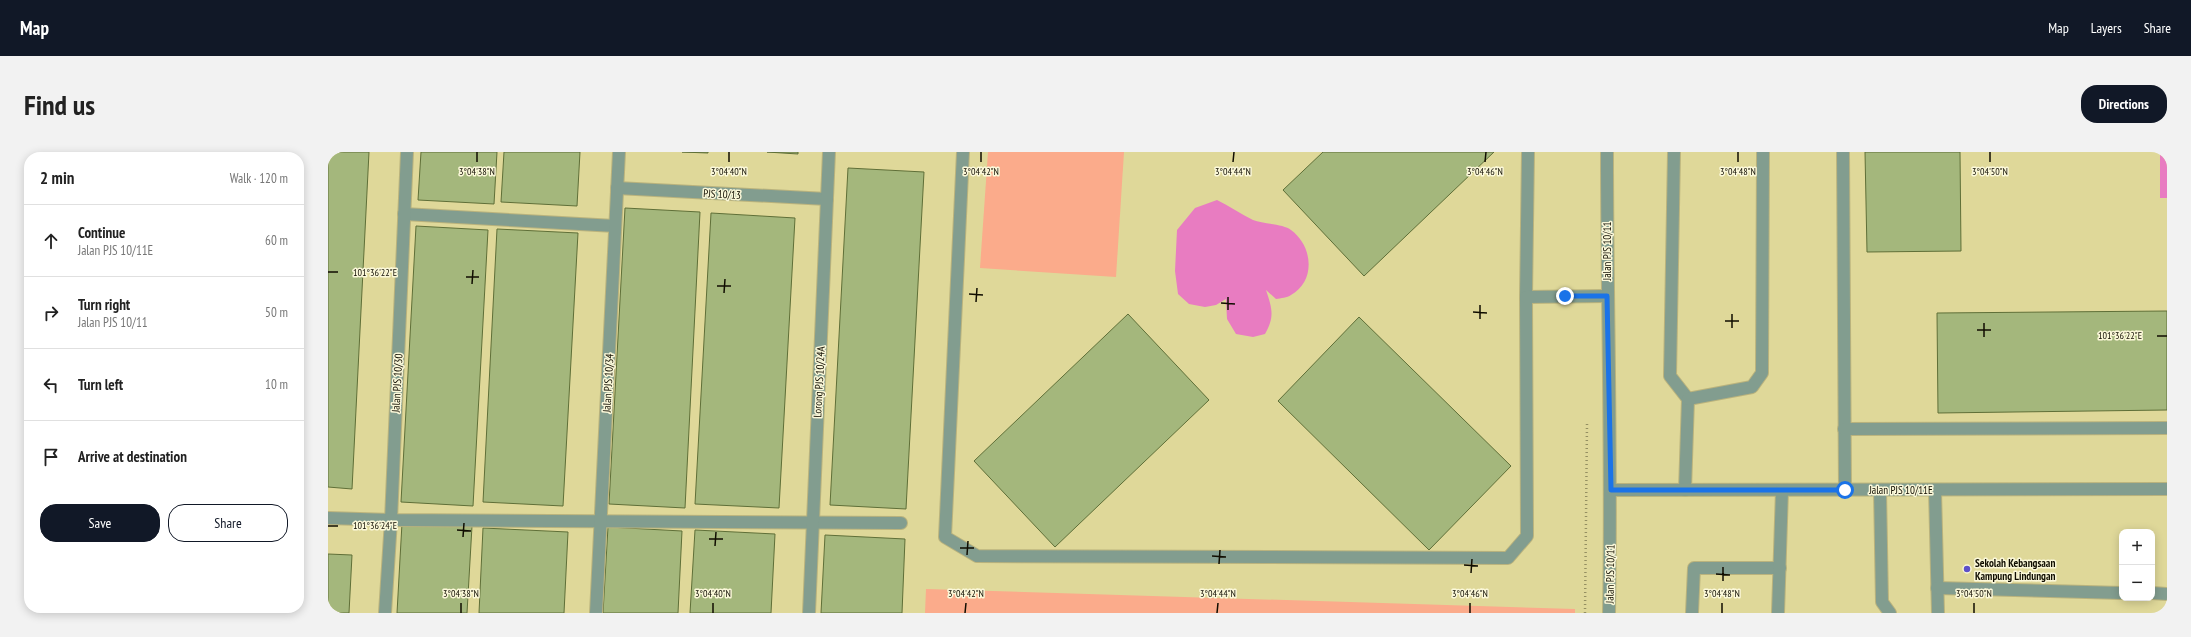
<!DOCTYPE html>
<meta charset="utf-8">
<style>
:root{--surface:#fff;--page:#f2f2f2;--text:#222;--muted:#767676;--line:#e0e0e0;--accent:#111827}
body{margin:0;font-family:"PT Sans Narrow",sans-serif;background:var(--page);color:var(--text)}
.controls{position:absolute;right:12px;bottom:12px;display:grid;overflow:hidden;border-radius:8px;box-shadow:0 2px 10px #0003}
.controls button{width:36px;height:36px;display:grid;place-items:center;padding:0;border:0;border-bottom:1px solid var(--line);background:var(--surface);color:var(--text);font:20px sans-serif}
.stop{position:absolute;width:12px;height:12px;margin:-9px;border:3px solid #1a73e8;border-radius:50%;background:#fff}
.stop.end{background:#1a73e8;border-color:#fff;box-shadow:0 1px 4px #0008}
.list{margin:0;padding:0;list-style:none}
h2{display:flex;justify-content:space-between;align-items:center;height:52px;margin:0;padding:0 16px;font-size:17px}
h2 small{font-size:13px;font-weight:400;color:var(--muted)}
.list li{display:grid;grid-template-columns:26px 1fr auto;gap:12px;align-items:center;box-sizing:border-box;height:72px;padding:0 16px;border-top:1px solid var(--line)}
.list b{display:block;font-size:15px;white-space:nowrap}
.list p{margin:0;font-size:13px;white-space:nowrap;color:var(--muted)}
.list em{font-size:13px;font-style:normal;color:var(--muted)}
.actions{display:flex;gap:8px;padding:12px 16px}
.actions a{flex:1;padding:9px 0;border:1px solid var(--accent);border-radius:16px;text-align:center;font-size:14px;color:var(--accent)}
.actions .main{background:var(--accent);color:#fff}
.icon{flex:none;width:22px;height:22px;fill:none;stroke:currentColor;stroke-width:2;stroke-linecap:round;stroke-linejoin:round}
.map{position:relative;flex:none;width:1839px;height:461px;overflow:hidden;border-radius:16px}
header{display:flex;align-items:center;gap:24px;box-sizing:border-box;height:56px;padding:0 20px;background:var(--accent);color:#fff}
header strong{font-size:19px}
nav{display:flex;gap:22px;margin-inline-start:auto;font-size:14px}
.intro{display:flex;align-items:center;justify-content:space-between;box-sizing:border-box;height:96px;padding:0 24px}
h1{margin:0;font-size:28px}
.button{padding:10px 18px;border-radius:16px;background:var(--accent);color:#fff;font-size:14px;font-weight:700}
main{display:flex;gap:24px;padding:0 24px}
aside{flex:1;background:var(--surface);border-radius:16px;box-shadow:0 2px 10px #0003}
.map>svg:first-child{display:block}
.green{fill:#fbab8b}
.water{fill:#e87cc1}
.building{fill:#a4b77c;stroke:#5f6f38}
.lines{fill:none;stroke-linecap:round;stroke-linejoin:round}
.service-casing{stroke:#bab37d;stroke-width:14}
.minor-casing{stroke:#bab37d;stroke-width:14}
.path{stroke:#948f62;stroke-width:2.5;stroke-dasharray:1 3;stroke-linecap:butt}
.service{stroke:#829d8f;stroke-width:12}
.minor{stroke:#829d8f;stroke-width:12}
.route{stroke:#1a73e8;stroke-width:5}
.ticks{fill:none;stroke:#100d00;stroke-width:1.5}
.poi-dot{fill:#5d50c9;stroke:#fbf8d9;stroke-width:1.5}
.labels{text-anchor:middle;dominant-baseline:central;stroke-width:3;stroke-linejoin:round;paint-order:stroke}
.street-label{font-size:11px;fill:#100d00;stroke:#fbf8d9}
.poi-label{font-size:11px;font-weight:bold;fill:#100d00;stroke:#fbf8d9;text-anchor:start}
.ticks-label{font-size:10px;text-anchor:middle;fill:#100d00;stroke:#fbf8d9;stroke-width:3;stroke-linejoin:round;paint-order:stroke}
</style>
<header>
<strong>Map</strong>
<nav><a>Map</a><a>Layers</a><a>Share</a></nav>
</header>
<div class="intro"><h1>Find us</h1><a class="button">Directions</a></div>
<main>
<aside>
<h2>2 min<small>Walk · 120 m</small></h2>
<ul class="list">
<li><svg class="icon" aria-label="ahead" viewBox="0 0 24 24"><path d="M12 20V5M6 11l6-6 6 6"/></svg><div><b>Continue</b><p>Jalan PJS 10/11E</p></div><em>60 m</em></li>
<li><svg class="icon" aria-label="right" viewBox="0 0 24 24"><path d="M7 20v-9h11M14 6l5 5-5 5"/></svg><div><b>Turn right</b><p>Jalan PJS 10/11</p></div><em>50 m</em></li>
<li><svg class="icon" aria-label="left" viewBox="0 0 24 24"><path d="M17 20v-9H6M10 6l-5 5 5 5"/></svg><div><b>Turn left</b></div><em>10 m</em></li>
<li><svg class="icon" aria-label="arrive" viewBox="0 0 24 24"><path d="M6 21V4h12l-3 4 3 4H6"/></svg><div><b>Arrive at destination</b></div></li>
</ul>
<div class="actions"><a class="main">Save</a><a>Share</a></div>
</aside>
<div class="map">
<svg width="1839" height="461" viewBox="0 0 1839 461">
<rect width="100%" height="100%" fill="#dfd899"/>
<g class="green">
<path d="M660 0H796L788 125 652 116Z"/>
<path d="M598 437 1247 457V461H597Z"/>
</g>
<g class="water">
<rect x="1832" y="0" width="7" height="46"/>
<path d="M889 48C901 54 913 62 925 68 935 72 956 72 963 78 985 94 988 129 963 143 959 146 953 146 948 147L938 138C944 156 947 165 937 182L925 185 908 182 899 167 898 147 888 153 877 155 861 152 850 142 847 119 849 78 867 56Z"/>
</g>
<g class="building">
<path d="M0 0H41L24 337 0 335Z"/>
<path d="M93 0H169L166 52 90 48Z"/>
<path d="M176 0H252L249 54 173 50Z"/>
<path d="M354 0H380V1Z"/>
<path d="M439 0H470V2Z"/>
<path d="M995 0H1166L1036 124 955 38Z"/>
<path d="M1537 0H1632L1633 99 1539 100Z"/>
<path d="M520 16 596 20 578 357 502 353Z"/>
<path d="M297 56 372 60 357 356 281 352Z"/>
<path d="M383 61 467 66 451 356 367 352Z"/>
<path d="M88 74 160 78 145 354 73 350Z"/>
<path d="M169 77 250 81 235 354 155 350Z"/>
<path d="M1839 159V258L1610 261 1609 161Z"/>
<path d="M800 162 881 248 727 395 646 309Z"/>
<path d="M1031 165 1183 314 1101 398 950 249Z"/>
<path d="M74 371 144 374 139 461H69Z"/>
<path d="M280 375 354 379 350 461H275Z"/>
<path d="M155 376 240 380 236 461H151Z"/>
<path d="M367 378 447 382 443 461H362Z"/>
<path d="M497 383 577 387 574 461H493Z"/>
<path d="M0 402 24 403 21 461H0Z"/>
</g>
<g class="lines">
<g class="service-casing">
<g id="service">
<path d="M635 0 617 385 649 404 1180 406 1199 384 1198 145 1200 0"/>
<path d="M1346 0 1342 224 1360 247 1357 338"/>
<path d="M1515 0 1517 338"/>
<path d="M76 62 287 74"/>
<path d="M1198 145 1279 144"/>
<path d="M1360 247 1424 235 1434 221 1435 0"/>
<path d="M1516 277 1839 276"/>
<path d="M1283 338 1839 337"/>
<path d="M1552 338 1554 450 1562 461"/>
<path d="M1607 338 1610 461"/>
<path d="M0 366 63 368 573 371"/>
<path d="M1609 436 1794 441"/>
<path d="M1824 441 1839 442"/>
<path d="M1364 461 1366 416H1452"/>
<path d="M1450 461 1454 338"/>
</g>
</g>
<g class="minor-casing">
<g id="minor">
<path d="M1279 0C1279 154 1284 307 1281 461"/>
<path d="M289 36 499 47"/>
<path d="M57 461 63 368 79 0"/>
<path d="M268 461 291 0"/>
<path d="M481 461 501 0"/>
</g>
</g>
<path class="path" d="M1257 461 1259 272"/>
<use href="#service" class="service"/>
<use href="#minor" class="minor"/>
</g>
<g class="lines">
<path class="route" d="M1237 144H1279L1283 338H1517"/>
</g>
<path class="ticks" d="M149 10V0M401 10V0M653 10V0M905 10 906 0M1157 10 1158 0M1410 10V0M1662 10V0M0 120H10M138 125H151M144 132 145 118M389 134H403M396 141 397 127M641 142 655 143M648 150 649 136M893 151 907 152M900 158V145M1145 160 1159 161M1152 167V153M1397 169H1411M1404 176V162M1649 178H1663M1829 184H1839M1656 185V171M0 374H10M129 378 143 379M135 385 136 371M381 387H395M387 394 388 380M632 396H646M639 403 640 389M884 404 898 405M891 412 892 398M1136 413 1150 414M1143 421 1144 407M1388 422 1402 423M1395 429V415M133 461V451M385 461V451M637 461 638 451M889 461 890 451M1142 461V451M1394 461V451M1646 461V451"/>
<circle class="poi-dot" cx="1639" cy="417" r="4"/>
<g class="labels">
<g class="street-label">
<text transform="translate(394 42) rotate(3)">PJS 10/13</text>
<text transform="translate(1279 99) rotate(-90)">Jalan PJS 10/11</text>
<text transform="translate(491 230) rotate(-87)">Lorong PJS 10/24A</text>
<text transform="translate(69 231) rotate(-87)">Jalan PJS 10/30</text>
<text transform="translate(280 231) rotate(-87)">Jalan PJS 10/34</text>
<text x="1573" y="338">Jalan PJS 10/11E</text>
<text transform="translate(1282 422) rotate(-89)">Jalan PJS 10/11</text>
</g>
<g class="poi-label">
<text x="1647" y="411">Sekolah Kebangsaan<tspan x="1647" dy="13">Kampung Lindungan</tspan></text>
</g>
</g>
<g class="ticks-label">
<text x="149" y="23">3°04'38"N</text>
<text x="401" y="23">3°04'40"N</text>
<text x="653" y="23">3°04'42"N</text>
<text x="905" y="23">3°04'44"N</text>
<text x="1157" y="23">3°04'46"N</text>
<text x="1410" y="23">3°04'48"N</text>
<text x="1662" y="23">3°04'50"N</text>
<text x="47" y="124">101°36'22"E</text>
<text x="1792" y="187">101°36'22"E</text>
<text x="47" y="377">101°36'24"E</text>
<text x="133" y="445">3°04'38"N</text>
<text x="385" y="445">3°04'40"N</text>
<text x="638" y="445">3°04'42"N</text>
<text x="890" y="445">3°04'44"N</text>
<text x="1142" y="445">3°04'46"N</text>
<text x="1394" y="445">3°04'48"N</text>
<text x="1646" y="445">3°04'50"N</text>
</g>
</svg>
<div class="controls">
<button>+</button>
<button>−</button>
</div>
<div class="stop" style="left:1517px;top:338px"></div>
<div class="stop end" style="left:1237px;top:144px"></div>
</div>
</main>
